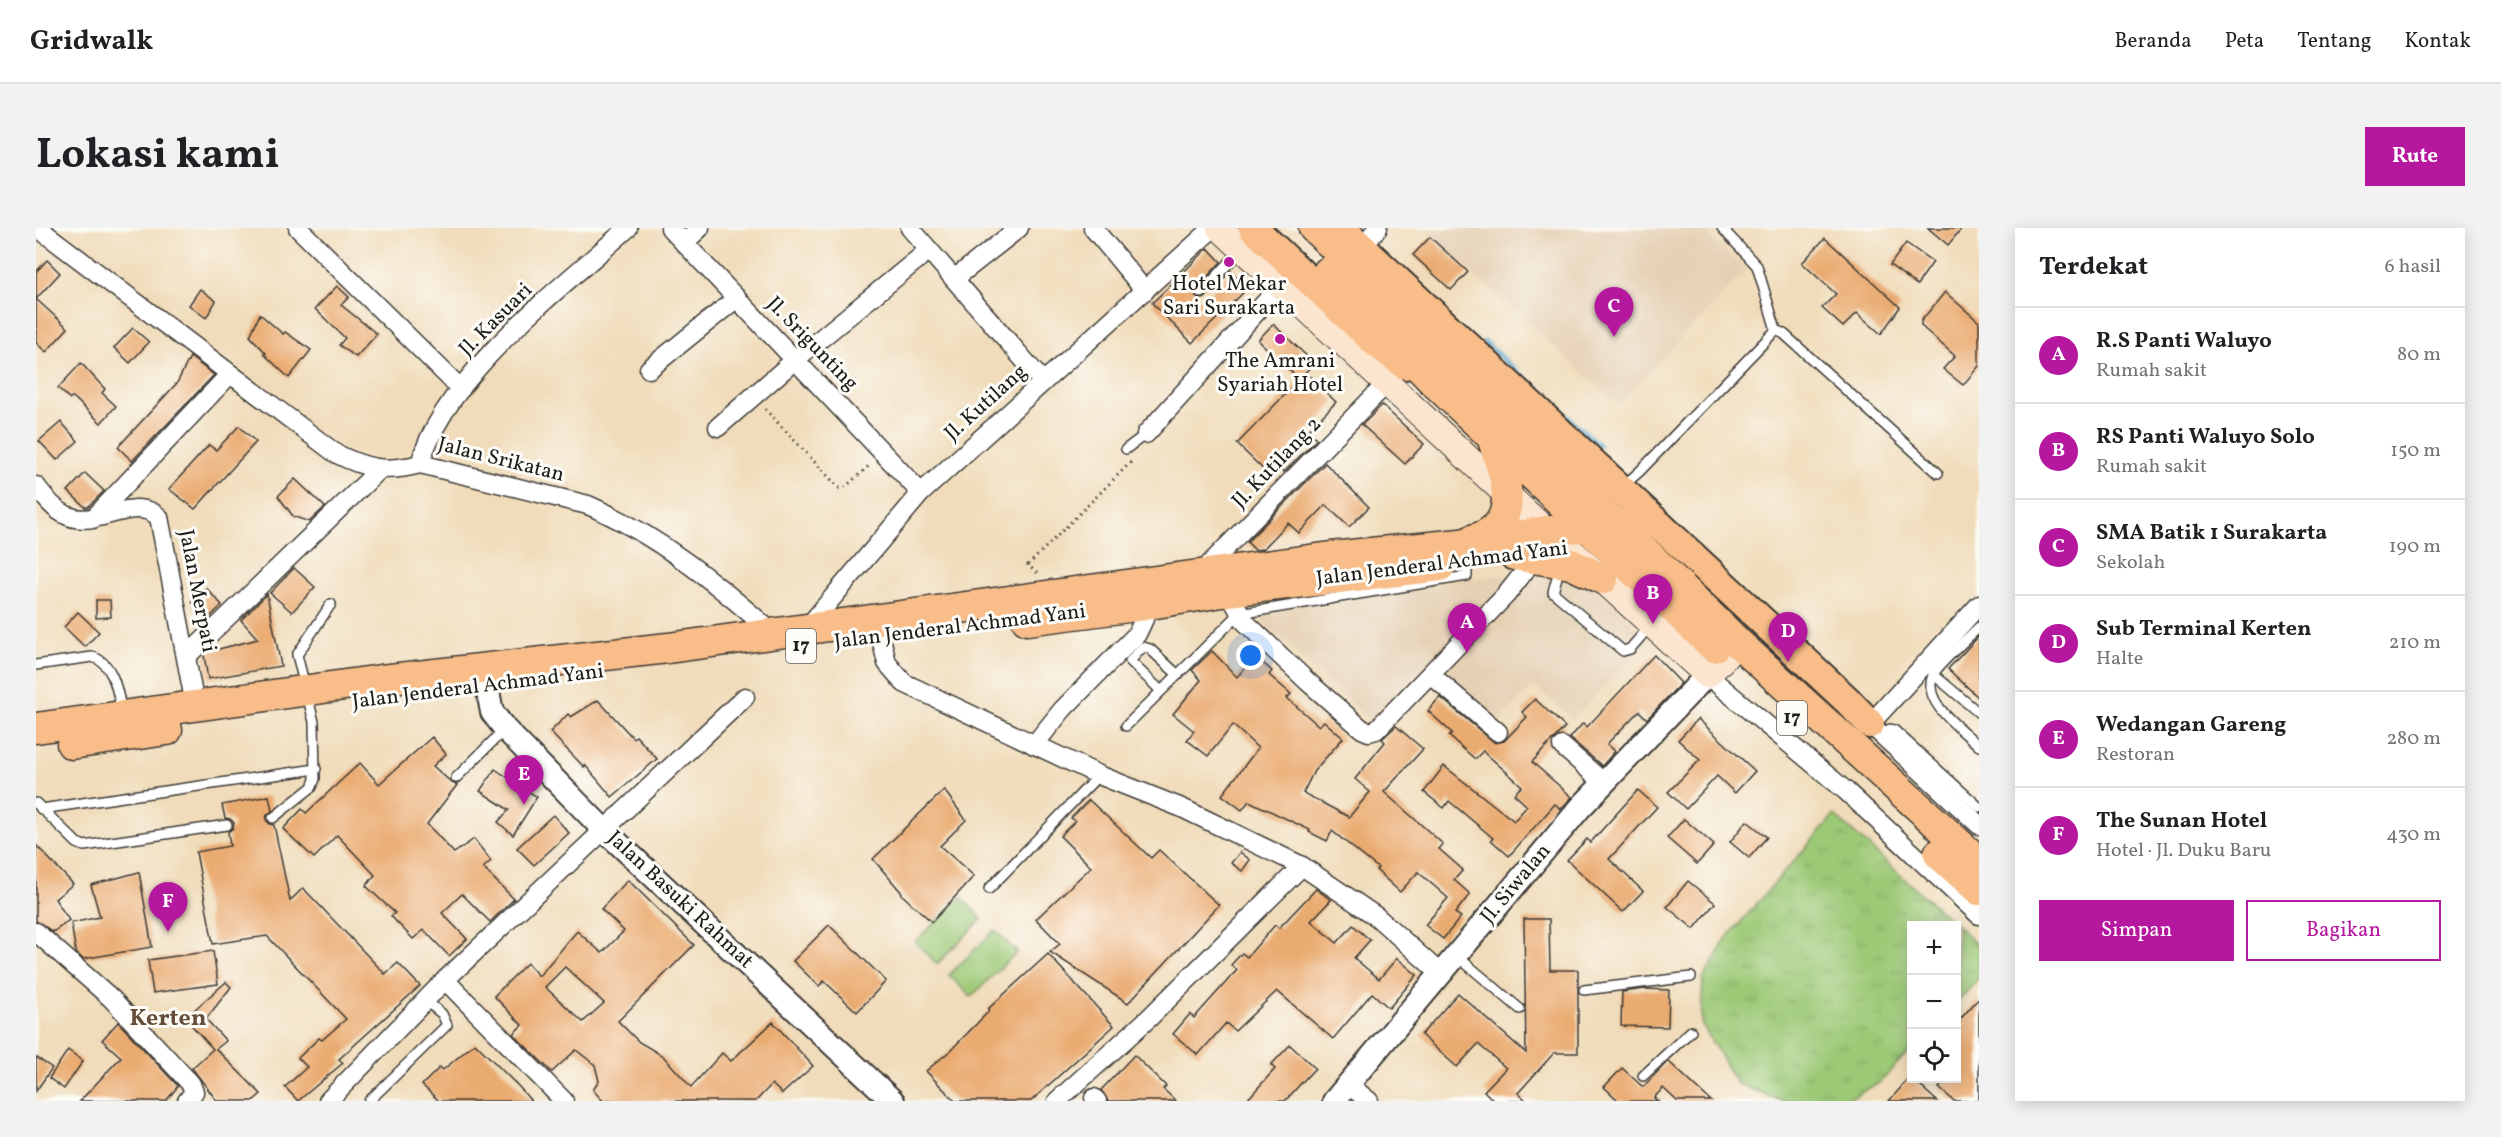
<!DOCTYPE html>
<html lang="id">
<meta charset="utf-8">
<style>
:root{--surface:#fff;--page:#f2f2f2;--text:#202124;--muted:#757577;--line:#e0e0e0;--accent:#b5179e}
body{margin:0;font-family:Vollkorn,serif;background:var(--page);color:var(--text)}
.controls{position:absolute;right:18px;bottom:18px;display:grid;overflow:hidden;border-radius:0px;box-shadow:0 3px 15px #0003}
.controls button{width:54px;height:54px;display:grid;place-items:center;padding:0;border:0;border-bottom:2px solid var(--line);background:var(--surface);color:var(--text);font:30px sans-serif}
.you{position:absolute;left:1215px;top:428px;width:21px;height:21px;margin:-15px;border:4px solid #fff;border-radius:50%;background:#1a73e8;box-shadow:0 0 0 9px #1a73e833}
.badge{display:grid;place-items:center;width:39px;height:39px;border-radius:50%;background:var(--accent);color:#fff;font-size:20px;font-weight:700}
.pin{position:absolute;translate:-50% -50px;filter:drop-shadow(0 2px 3px #0008)}
.pin::after{content:'';position:absolute;top:32px;width:21px;height:18px;background:inherit;clip-path:polygon(0 0,100% 0,50% 100%)}
.list{margin:0;padding:0;list-style:none}
h2{display:flex;justify-content:space-between;align-items:center;height:78px;margin:0;padding:0 24px;font-size:26px}
h2 small{font-size:20px;font-weight:400;color:var(--muted)}
.list li{display:grid;grid-template-columns:39px 1fr auto;gap:18px;align-items:center;box-sizing:border-box;height:96px;padding:0 24px;border-top:2px solid var(--line)}
.list b{display:block;font-size:22px;white-space:nowrap}
.list p{margin:0;font-size:20px;white-space:nowrap;color:var(--muted)}
.list em{font-size:20px;font-style:normal;color:var(--muted)}
.actions{display:flex;gap:12px;padding:18px 24px}
.actions a{flex:1;padding:14px 0;border:2px solid var(--accent);border-radius:0px;text-align:center;font-size:21px;color:var(--accent)}
.actions .main{background:var(--accent);color:#fff}
.icon{flex:none;width:33px;height:33px;fill:none;stroke:currentColor;stroke-width:2;stroke-linecap:round;stroke-linejoin:round}
.map{position:relative;flex:none;width:1943px;height:873px;overflow:hidden;border-radius:0px}
header{display:flex;align-items:center;gap:36px;box-sizing:border-box;height:84px;padding:0 30px;background:var(--surface);border-bottom:2px solid var(--line)}
header strong{font-size:28px}
nav{display:flex;gap:33px;margin-inline-start:auto;font-size:21px}
.intro{display:flex;align-items:center;justify-content:space-between;box-sizing:border-box;height:144px;padding:0 36px}
h1{margin:0;font-size:42px}
.button{padding:15px 27px;border-radius:0px;background:var(--accent);color:#fff;font-size:21px;font-weight:700}
main{display:flex;gap:36px;padding:0 36px}
aside{flex:1;background:var(--surface);border-radius:0px;box-shadow:0 3px 15px #0003}
.map>svg:first-child{display:block}
.built{fill:#e5d0b4}
.grass{fill:url(#grass-tufts);stroke:#5c7249;stroke-width:1.5}
.green{fill:#9cc976;stroke:#5c7249;stroke-width:1.5}
.lines{fill:none;stroke-linecap:round;stroke-linejoin:round}
.stream{stroke:#51a3cc;stroke-width:5}
.building{fill:#eaab71;fill-rule:evenodd}
.service-casing{stroke:#3c3934;stroke-width:12}
.minor-casing{stroke:#3c3934;stroke-width:21}
.tertiary-casing{stroke:#3c3934;stroke-width:26}
.secondary-casing{stroke:#3c3934;stroke-width:28}
.primary-casing{stroke:#3c3934;stroke-width:32}
.trunk-casing{stroke:#3c3934;stroke-width:33}
.path{stroke:#3c3934;stroke-width:3;stroke-dasharray:1.5 4.5;stroke-linecap:butt}
.service{stroke:#fff;stroke-width:9}
.minor{stroke:#fff;stroke-width:18}
.tertiary{stroke:#fff;stroke-width:22}
.secondary{stroke:#fce5cf;stroke-width:26}
.primary{stroke:#f8bd88;stroke-width:28}
.trunk{stroke:#f8bd88;stroke-width:30}
.poi-dot{fill:#b5179e;stroke:#fdfcf7;stroke-width:2}
.labels{text-anchor:middle;dominant-baseline:central;stroke-width:6;stroke-linejoin:round;paint-order:stroke}
.shield{fill:#fdfcf7;stroke:#605f5e;stroke-width:1.5}
.shield-label{font-size:20px;font-weight:bold;fill:#1c1c1c}
.poi-label{font-size:21px;fill:#1c1c1c;stroke:#fdfcf7}
.street-label{font-size:21px;fill:#1c1c1c;stroke:#fdfcf7}
.quarter-label{font-size:24px;font-weight:bold;fill:#644e3a;stroke:#fdfcf7}
</style>
<header>
<strong>Gridwalk</strong>
<nav><a>Beranda</a><a>Peta</a><a>Tentang</a><a>Kontak</a></nav>
</header>
<div class="intro"><h1>Lokasi kami</h1><a class="button">Rute</a></div>
<main>
<div class="map">
<svg width="1943" height="873" viewBox="0 0 1943 873">
<defs>
<pattern id="grass-tufts" width="24" height="20" patternUnits="userSpaceOnUse" patternTransform="scale(1.5)"><rect width="24" height="20" fill="#9cc976"/><path d="M3 7l-1-3M5 7V3M7 7l1-3M15 17l-1-3M17 17v-4M19 17l1-3" fill="none" stroke="#86ac66"/></pattern>
</defs>
<rect width="100%" height="100%" fill="#fdfcf7"/>
<filter id="ink" filterUnits="userSpaceOnUse"><feTurbulence type="fractalNoise" baseFrequency=".0167" numOctaves="2"/><feDisplacementMap in="SourceGraphic" scale="12" xChannelSelector="R" yChannelSelector="G"/><feConvolveMatrix kernelMatrix="1 2 1 2 8 2 1 2 1" color-interpolation-filters="sRGB"/></filter>
<filter id="wash" filterUnits="userSpaceOnUse"><feTurbulence type="fractalNoise" baseFrequency=".008" numOctaves="4" result="noise"/><feDisplacementMap in="SourceGraphic" scale="24" xChannelSelector="R" yChannelSelector="G"/><feGaussianBlur stdDeviation="1.35" result="paint"/><feColorMatrix in="noise" values="0 0 0 0 0 0 0 0 0 0 0 0 0 0 0 0 0 1.4 0 .05"/><feComposite in="paint" operator="in"/></filter>
<g filter="url(#wash)">
<rect width="100%" height="100%" fill="#f0dcba"/>
<g class="built">
<path d="M1386 0H1664L1711 42 1582 176Z"/>
<path d="M1540 341 1615 412 1536 491 1498 457 1460 497 1396 439 1336 495 1216 384 1414 352Z"/>
</g>
<g class="grass">
<path d="M1798 587 1920 697 1876 698 1875 821 1843 855 1808 873H1746L1700 855 1665 795 1667 751 1690 711Z"/>
<path d="M1921 698 1943 719V750L1921 774Z"/>
</g>
<g class="green">
<path d="M925 669 946 691 901 736 879 714Z"/>
<path d="M959 702 981 724 935 769 913 747Z"/>
</g>
<g class="lines">
<path class="stream" d="M1448 114 1563 217"/>
</g>
<g id="blocks">
<g class="building">
<path d="M1892 0H1926L1912 17Z"/>
<path d="M1394 9 1432 44 1415 62 1377 27Z"/>
<path d="M1789 10 1864 79 1845 106 1821 85 1807 99 1786 80 1800 66 1766 35Z"/>
<path d="M1870 15 1897 34 1881 57 1854 37Z"/>
<path d="M1172 20 1185 34 1160 61V69L1164 72 1169 70 1195 43 1212 60 1156 115 1116 75Z"/>
<path d="M11 32 24 45 0 71V44Z"/>
<path d="M301 58 313 69 305 77 341 106 320 129 303 117 309 110 279 81Z"/>
<path d="M164 61 180 73 170 90 153 77Z"/>
<path d="M1909 64 1943 94V138L1927 157 1907 141 1919 128 1885 98V93Z"/>
<path d="M0 71 32 100 10 124 0 115Z"/>
<path d="M224 86 247 106 249 104 275 122 253 150 228 126 230 125 214 108Z"/>
<path d="M1237 96 1278 135 1263 151 1222 112Z"/>
<path d="M97 100 113 114 94 135 78 120Z"/>
<path d="M154 129 178 147 96 233 82 219 141 155Z"/>
<path d="M45 135 69 161 66 165 80 178 65 195 37 169 34 171 22 160Z"/>
<path d="M1270 145 1300 174 1272 203 1281 211 1248 244 1239 236 1231 245 1201 216Z"/>
<path d="M1346 177 1388 216 1369 236 1326 197Z"/>
<path d="M25 194 42 213 21 232 3 213Z"/>
<path d="M203 198 220 214 159 281 133 261 173 217 180 222Z"/>
<path d="M1289 235 1333 279 1313 299 1290 277 1263 305 1252 295 1227 321 1219 322 1211 314Z"/>
<path d="M49 245 68 263 52 279H49L32 263Z"/>
<path d="M259 251 289 279 273 294 257 288 242 268Z"/>
<path d="M258 340 279 359 256 384 234 365Z"/>
<path d="M170 360 186 377 172 391 156 374Z"/>
<path d="M231 366 245 438 172 451 168 427 171 424 222 411 205 392Z"/>
<path d="M60 372H74L75 389 60 390Z"/>
<path d="M42 384 63 404 49 419 28 399Z"/>
<path d="M1943 408V470L1912 441Z"/>
<path d="M1176 423 1201 449 1219 428 1236 443 1233 447 1255 466 1251 470 1283 498 1288 493 1307 510 1278 543 1267 565 1313 589 1334 564 1319 551 1349 514 1346 511 1360 498 1387 521 1348 564 1407 616 1403 621 1427 642 1418 652 1434 666 1419 685 1425 689 1407 711 1389 697 1412 670 1382 644 1364 664 1340 642 1342 640 1296 603 1291 613 1273 604 1274 602 1213 573 1206 582 1186 567 1222 520 1197 497 1172 528 1151 512 1158 503 1137 486 1165 452 1156 442Z"/>
<path d="M1618 427 1645 455 1611 491 1603 483 1571 516 1579 523 1566 538 1534 510 1547 495 1551 499Z"/>
<path d="M1404 469 1459 515 1468 513 1491 489 1486 484 1499 471 1529 499 1496 534 1536 569 1525 581 1519 576 1473 628 1455 612 1457 610 1413 573 1408 580 1388 564 1408 538 1478 593 1491 578 1478 566 1486 558 1447 523 1439 531 1413 508 1416 505 1392 483Z"/>
<path d="M562 472 597 510 600 508 621 531 576 569 549 537 548 539 514 504 532 486 535 489Z"/>
<path d="M1662 491 1719 543 1699 565 1681 548 1650 581 1632 564 1664 532 1642 512Z"/>
<path d="M396 509 410 526 397 538 416 555 421 557 391 596 418 625 438 611 455 633 447 640 478 671 454 694 426 666 406 685 431 711 413 728 388 702 377 711 355 688 359 685 330 658 339 647 301 607 278 630 247 601 266 581 270 585 324 535 343 556Z"/>
<path d="M459 541 501 569 477 607 462 594 473 582 444 563Z"/>
<path d="M908 562 930 592 904 618 938 648 896 694 865 666 866 665 837 631Z"/>
<path d="M1602 562 1621 579 1573 631 1607 663 1587 684 1531 632 1551 611 1554 615Z"/>
<path d="M233 568 236 583 231 587 230 592 234 596 238 597 254 673 267 660 349 746 362 735 384 758 303 831 307 835 262 873 249 859 271 839 262 830 283 810 286 812 310 791 231 708 177 716 160 624 194 618 192 604 197 600 198 595 194 591 189 590 186 577Z"/>
<path d="M1053 572 1115 630 1123 622 1183 677 1092 775 1014 724 1024 716 1000 691 1055 639 1024 608 1039 593 1035 590Z"/>
<path d="M517 587 533 605 498 637 481 620Z"/>
<path d="M1648 591 1678 617 1661 636 1631 610Z"/>
<path d="M1711 593 1731 609 1713 630 1694 614Z"/>
<path d="M0 617 37 656 19 671 33 692 17 704 0 693Z"/>
<path d="M1204 624 1214 632 1206 643 1195 635Z"/>
<path d="M103 644 116 719 47 731 40 725 35 695 64 689 55 657Z"/>
<path d="M592 652 658 717 582 793 603 814 627 828 655 859 686 825 695 833 737 794 777 838 746 866 736 856 720 873H567L557 862 563 853 559 837 540 822 516 844 477 806 486 797 458 768 491 735 503 748 541 703 566 725 588 703 565 681ZM529 739 568 775 547 794 509 759Z"/>
<path d="M1652 653 1679 675 1658 701 1631 679Z"/>
<path d="M1280 661 1295 672 1275 693 1301 715 1317 697 1334 712 1318 730 1343 751 1361 730 1381 747 1353 780 1336 765 1297 811 1241 763 1199 803 1190 795 1162 827 1137 806 1154 786 1158 790 1201 742 1195 737 1206 725 1211 729 1239 697 1243 700Z"/>
<path d="M1488 691H1513L1514 742H1542V825H1518L1482 865 1491 873H1458L1448 863 1470 840 1442 816 1421 839 1385 807 1422 765 1490 825Z"/>
<path d="M793 697 850 753 821 784 788 753 783 758 757 733Z"/>
<path d="M177 723 182 756 117 765 112 732Z"/>
<path d="M1012 726 1078 798 995 873H919L890 843 915 822 953 783 952 781Z"/>
<path d="M190 754 195 759 170 791 190 813 180 821 225 866 217 873H181L156 840 177 821 149 790Z"/>
<path d="M1609 761 1633 762 1632 799 1585 798 1586 764Z"/>
<path d="M1943 770V873H1918L1903 860 1912 850H1920V796Z"/>
<path d="M82 794 142 858 130 873H44L85 829 66 812Z"/>
<path d="M439 815 484 860 495 873H403L386 857 404 839 407 842Z"/>
<path d="M1254 817 1279 840 1249 873H1210L1239 841 1235 837Z"/>
<path d="M32 822 47 833 28 861 13 850Z"/>
<path d="M1098 827 1130 858 1127 861 1140 873H1072L1065 862Z"/>
<path d="M0 829 16 840 0 863Z"/>
<path d="M1632 833 1675 873H1641L1627 860 1618 870 1622 873H1583L1568 859 1586 840 1607 859Z"/>
<path d="M1874 849 1901 873H1853Z"/>
</g>
</g>
</g>
<g filter="url(#ink)">
<use href="#blocks" fill-opacity="0" stroke="#3c3934" stroke-width="1.5"/>
<g class="lines">
<g class="service-casing">
<g id="service">
<path d="M1686 0 1721 38 1740 102"/>
<path d="M1165 65 1205 22"/>
<path d="M1090 221 1110 206"/>
<path d="M1586 259 1603 244 1740 102 1748 106 1902 245"/>
<path d="M1524 338 1517 364 1587 423 1594 421 1614 398"/>
<path d="M1943 399C1933 409 1902 436 1897 447 1885 475 1926 501 1943 518"/>
<path d="M0 437 56 429C78 434 82 466 86 485"/>
<path d="M1897 446 1943 485"/>
<path d="M1125 463 1094 433 1107 419 1114 421 1142 447"/>
<path d="M1090 498 1203 386 1431 348V335"/>
<path d="M1844 506 1854 501 1858 502 1943 579"/>
<path d="M420 550 469 501"/>
<path d="M0 575 41 615 48 618 191 597"/>
<path d="M5 581 280 541"/>
<path d="M237 590 276 559 279 551 278 494 261 427 295 376"/>
<path d="M953 661 1063 547"/>
<path d="M1421 728 1484 781"/>
<path d="M1548 762 1655 749"/>
<path d="M1607 848 1655 803"/>
<path d="M333 873 411 797 406 786 389 772"/>
</g>
</g>
<g class="minor-casing">
<g id="minor">
<path d="M2 0 299 225C330 241 350 245 384 236L552 277C622 307 681 356 738 406"/>
<path d="M262 0 425 161"/>
<path d="M634 0 885 265"/>
<path d="M874 0 1007 154"/>
<path d="M1057 0 1109 63"/>
<path d="M648 15 664 0"/>
<path d="M1325 19 1342 0"/>
<path d="M918 51 983 0"/>
<path d="M613 141 701 70"/>
<path d="M682 199 760 131 893 22"/>
<path d="M1110 206 1245 57"/>
<path d="M384 236C408 148 525 60 592 0"/>
<path d="M0 258C9 269 17 281 30 287 60 302 97 266 123 289L159 477"/>
<path d="M57 291 194 146"/>
<path d="M1164 346 1351 155"/>
<path d="M1192 363 1209 394 1271 453 1326 501 1333 504 1340 502 1470 367 1488 344 1500 325"/>
<path d="M1943 377 1834 496 1943 597"/>
<path d="M770 401 885 265 1177 0"/>
<path d="M845 410 851 435 868 455 1063 547 1146 580 1266 638 1341 689 1406 747"/>
<path d="M151 428 343 242"/>
<path d="M1394 446 1462 504"/>
<path d="M1671 447 1810 563 1943 687"/>
<path d="M998 517 1027 481 1101 406 1108 391V377"/>
<path d="M1526 518 1567 554"/>
<path d="M0 704 76 771 155 856 158 864 151 873"/>
<path d="M409 752 528 873"/>
<path d="M1313 857 1333 873"/>
<path d="M1058 870 1061 873"/>
<path d="M292 873 409 752 709 469"/>
<path d="M1021 873 1113 790 1266 638"/>
</g>
</g>
<g class="tertiary-casing">
<g id="tertiary">
<path d="M451 458 456 484 469 501 568 602 857 873"/>
<path d="M1298 873 1544 580 1671 447"/>
</g>
</g>
<g class="secondary-casing">
<path id="secondary" d="M1184 0 1510 303 1531 319 1671 447 1689 429"/>
</g>
<g class="primary-casing">
<g id="primary">
<path d="M1217 0 1340 115 1369 137"/>
<path d="M1305 0 1812 473 1834 496"/>
<path d="M1317 37 1580 295"/>
</g>
</g>
<g class="trunk-casing">
<g id="trunk">
<path d="M1278 0 1309 29"/>
<path d="M1292 44 1394 150 1678 419"/>
<path d="M1436 312C1489 297 1469 250 1457 212"/>
<path d="M1478 327 1535 336 1567 351"/>
<path d="M991 392 1108 377 1192 363 1404 338"/>
<path d="M0 500 345 452 632 420 1295 329 1454 313 1510 303 1580 295 1702 415 1943 634"/>
<path d="M36 516 131 502"/>
<path d="M1903 626 1943 662"/>
</g>
</g>
<g class="path">
<path d="M729 181 803 260H808L835 236"/>
<path d="M1001 345 992 337 1096 233"/>
</g>
<use href="#service" class="service"/>
<use href="#minor" class="minor"/>
<use href="#tertiary" class="tertiary"/>
<use href="#secondary" class="secondary"/>
<use href="#primary" class="primary"/>
<use href="#trunk" class="trunk"/>
</g>
</g>
<g class="poi-dot">
<circle cx="1193" cy="34" r="6"/>
<circle cx="1244" cy="111" r="6"/>
</g>
<g class="labels">
<g class="shield">
<rect x="750" y="401" width="30" height="34" rx="4.5"/>
<rect x="1741" y="473" width="30" height="34" rx="4.5"/>
</g>
<g class="shield-label">
<text x="765" y="418">17</text>
<text x="1756" y="490">17</text>
</g>
<g class="poi-label">
<text x="1193" y="56">Hotel Mekar<tspan x="1193" dy="24">Sari Surakarta</tspan></text>
<text x="1244" y="133">The Amrani<tspan x="1244" dy="24">Syariah Hotel</tspan></text>
</g>
<g class="street-label">
<text transform="translate(460 92) rotate(-45)">Jl. Kasuari</text>
<text transform="translate(776 116) rotate(46)">Jl. Srigunting</text>
<text transform="translate(950 175) rotate(-42)">Jl. Kutilang</text>
<text transform="translate(465 232) rotate(14)">Jalan Srikatan</text>
<text transform="translate(1241 235) rotate(-46)">Jl. Kutilang 2</text>
<text transform="translate(1406 336) rotate(-7)">Jalan Jenderal Achmad Yani</text>
<text transform="translate(161 363) rotate(79)">Jalan Merpati</text>
<text transform="translate(924 399) rotate(-7)">Jalan Jenderal Achmad Yani</text>
<text transform="translate(442 459) rotate(-7)">Jalan Jenderal Achmad Yani</text>
<text transform="translate(1480 656) rotate(-50)">Jl. Siwalan</text>
<text transform="translate(644 672) rotate(43)">Jalan Basuki Rahmat</text>
</g>
<g class="quarter-label">
<text x="132" y="791">Kerten</text>
</g>
</g>
</svg>
<div class="controls">
<button>+</button>
<button>−</button>
<button><svg class="icon" aria-label="locate" viewBox="0 0 24 24"><circle cx="12" cy="12" r="6"/><path d="M12 2v4M12 18v4M2 12h4M18 12h4"/></svg></button>
</div>
<div class="you"></div>
<div class="pin badge" style="left:1431px;top:425px">A</div>
<div class="pin badge" style="left:1617px;top:396px">B</div>
<div class="pin badge" style="left:1578px;top:109px">C</div>
<div class="pin badge" style="left:1752px;top:434px">D</div>
<div class="pin badge" style="left:488px;top:577px">E</div>
<div class="pin badge" style="left:132px;top:704px">F</div>
</div>
<aside>
<h2>Terdekat<small>6 hasil</small></h2>
<ul class="list">
<li><span class="badge">A</span><div><b>R.S Panti Waluyo</b><p>Rumah sakit</p></div><em>80 m</em></li>
<li><span class="badge">B</span><div><b>RS Panti Waluyo Solo</b><p>Rumah sakit</p></div><em>150 m</em></li>
<li><span class="badge">C</span><div><b>SMA Batik 1 Surakarta</b><p>Sekolah</p></div><em>190 m</em></li>
<li><span class="badge">D</span><div><b>Sub Terminal Kerten</b><p>Halte</p></div><em>210 m</em></li>
<li><span class="badge">E</span><div><b>Wedangan Gareng</b><p>Restoran</p></div><em>280 m</em></li>
<li><span class="badge">F</span><div><b>The Sunan Hotel</b><p>Hotel · Jl. Duku Baru</p></div><em>430 m</em></li>
</ul>
<div class="actions"><a class="main">Simpan</a><a>Bagikan</a></div>
</aside>
</main>
